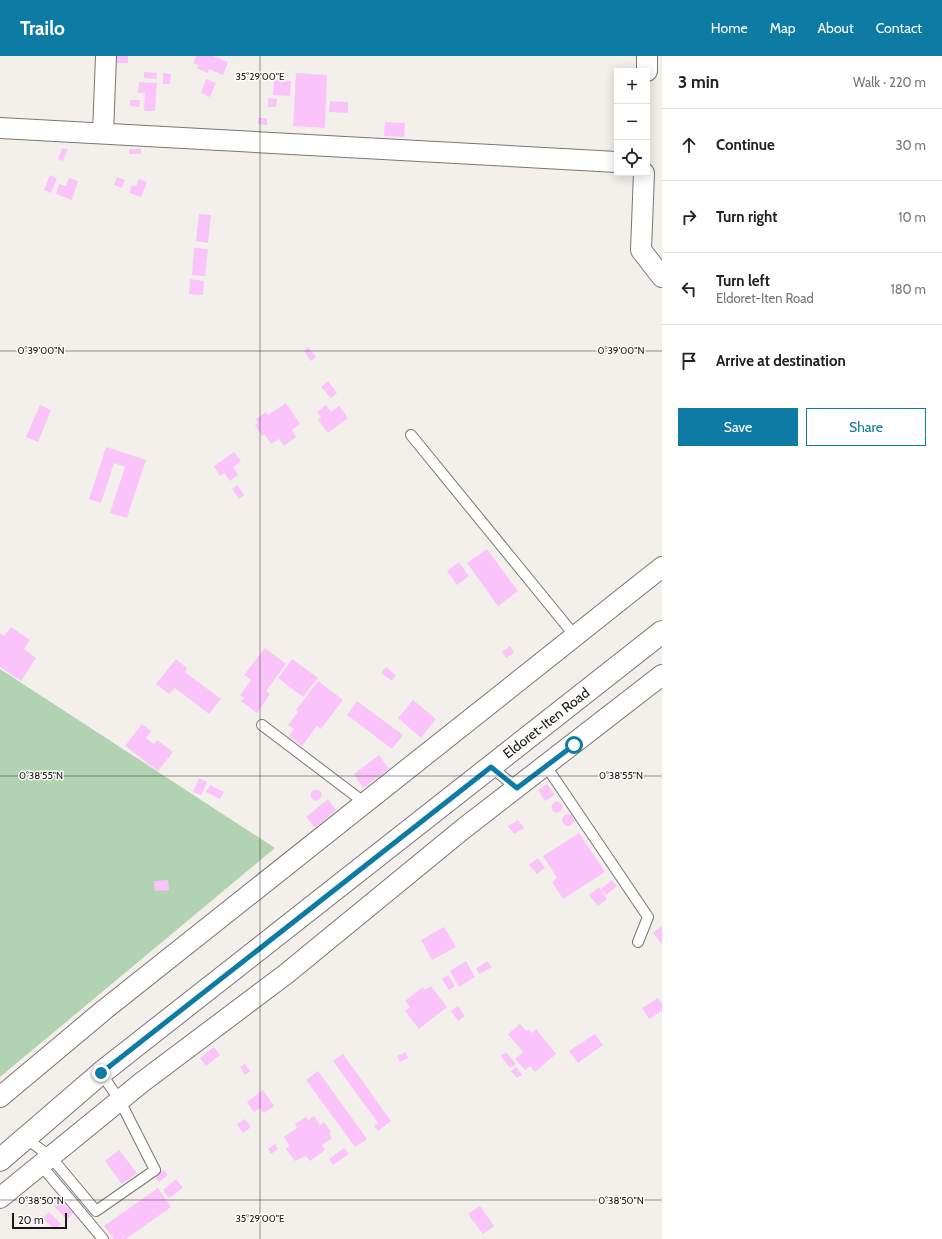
<!DOCTYPE html>
<meta charset="utf-8">
<style>
:root{--surface:#fff;--page:#f2f2f2;--text:#222;--muted:#767676;--line:#e0e0e0;--accent:#0e7ba5}
body{margin:0;font-family:Cabin,sans-serif;background:var(--page);color:var(--text)}
.controls{position:absolute;right:12px;top:12px;display:grid;overflow:hidden;border-radius:0px;box-shadow:0 2px 10px #0003}
.controls button{width:36px;height:36px;display:grid;place-items:center;padding:0;border:0;border-bottom:1px solid var(--line);background:var(--surface);color:var(--text);font:20px sans-serif}
.scale{position:absolute;left:12px;bottom:10px;width:55px;box-sizing:border-box;padding-left:4px;border:2px solid #1b1918;border-top:0;font-size:11px;line-height:14px;white-space:nowrap;color:#1b1918;-webkit-text-stroke:3px #fffdfa;paint-order:stroke}
.stop{position:absolute;width:12px;height:12px;margin:-9px;border:3px solid #0e7ba5;border-radius:50%;background:#fff}
.stop.end{background:#0e7ba5;border-color:#fff;box-shadow:0 1px 4px #0008}
.list{margin:0;padding:0;list-style:none}
h2{display:flex;justify-content:space-between;align-items:center;height:52px;margin:0;padding:0 16px;font-size:17px}
h2 small{font-size:13px;font-weight:400;color:var(--muted)}
.list li{display:grid;grid-template-columns:26px 1fr auto;gap:12px;align-items:center;box-sizing:border-box;height:72px;padding:0 16px;border-top:1px solid var(--line)}
.list b{display:block;font-size:15px;white-space:nowrap}
.list p{margin:0;font-size:13px;white-space:nowrap;color:var(--muted)}
.list em{font-size:13px;font-style:normal;color:var(--muted)}
.actions{display:flex;gap:8px;padding:12px 16px}
.actions a{flex:1;padding:9px 0;border:1px solid var(--accent);border-radius:0px;text-align:center;font-size:14px;color:var(--accent)}
.actions .main{background:var(--accent);color:#fff}
.icon{flex:none;width:22px;height:22px;fill:none;stroke:currentColor;stroke-width:2;stroke-linecap:round;stroke-linejoin:round}
.map{position:relative;flex:none;width:662px;height:1183px;overflow:hidden}
header{display:flex;align-items:center;gap:24px;box-sizing:border-box;height:56px;padding:0 20px;background:var(--accent);color:#fff}
header strong{font-size:19px}
nav{display:flex;gap:22px;margin-inline-start:auto;font-size:14px}
main{display:flex}
aside{flex:1;background:var(--surface)}
.map>svg:first-child{display:block}
.green{fill:#b2d3b1}
.building{fill:#fac4fa}
.lines{fill:none;stroke-linecap:round;stroke-linejoin:round}
.service-casing{stroke:#797672;stroke-width:12}
.minor-casing{stroke:#797672;stroke-width:22}
.primary-casing{stroke:#797672;stroke-width:24}
.service{stroke:#fff;stroke-width:10}
.minor{stroke:#fff;stroke-width:20}
.primary{stroke:#fff;stroke-width:22}
.route{stroke:#0e7ba5;stroke-width:5}
.ticks{fill:none;stroke:#1b1918;stroke-width:1;stroke-opacity:0.45}
.labels{text-anchor:middle;dominant-baseline:central;stroke-width:3;stroke-linejoin:round;paint-order:stroke}
.street-label{font-size:14px;fill:#1b1918;stroke:#fffdfa}
.ticks-label{font-size:10px;text-anchor:middle;fill:#1b1918;stroke:#fffdfa;stroke-width:3;stroke-linejoin:round;paint-order:stroke}
</style>
<header>
<strong>Trailo</strong>
<nav><a>Home</a><a>Map</a><a>About</a><a>Contact</a></nav>
</header>
<main>
<div class="map">
<svg width="662" height="1183" viewBox="0 0 662 1183">
<rect width="100%" height="100%" fill="#f3efeb"/>
<path class="green" d="M0,613L275,792L0,1021Z"/>
<path class="building" d="M115,0H128V7H115Z
M196,0H213L228,6L223,19L209,13L208,17L197,12L198,9L193,7Z
M144,16L157,17L156,23L144,22Z
M163,17L171,18L170,28H163Z
M296,17L327,19L325,72L293,70Z
M206,23L216,27L210,41L201,37Z
M274,24L291,25L290,40L273,39Z
M139,26L157,27L155,55H144L145,37H138Z
M268,42L277,43L276,51H268Z
M130,44H140L139,51L130,50Z
M330,45L348,46V57L329,56Z
M258,62H267V69L258,68Z
M385,66L405,67L404,81L384,80Z
M62,92L68,93L63,105L58,103Z
M129,93H141V98H129Z
M50,119L57,122L51,137L44,134Z
M117,121L125,124L122,132L114,129Z
M69,122L78,125L72,144L56,138L59,128L66,130Z
M139,123L147,126L141,141L129,137L132,129L136,130Z
M199,158L211,159L208,187L196,185Z
M194,192L208,193L205,220L192,219Z
M190,223L204,225L203,239L189,238Z
M308,291L316,301L311,305L304,295Z
M328,325L337,337L331,342L321,331Z
M286,347L300,368L292,374L296,381L284,390L279,383L271,388L265,379L262,380L255,369L258,367L256,363L266,356L268,359Z
M40,349L51,354L38,386L26,381Z
M326,349L331,356L339,350L348,362L328,377L318,364L321,362L317,356Z
M106,391L146,404L127,462L110,457L125,411L114,407L101,447L89,443Z
M234,396L241,405L233,411L238,419L230,425L224,417L220,420L214,410Z
M237,429L244,439L239,443L232,433Z
M487,493L518,535L498,550L467,507Z
M459,506L469,520L457,529L447,515Z
M11,571L30,584L24,593L36,602L21,625L0,611V577L4,580Z
M510,590L514,596L506,602L502,596Z
M265,592L286,608L266,635L270,638L257,657L241,645L244,642L240,639L251,624L244,619Z
M176,603L187,612L185,616L221,643L209,658L175,632L169,638L156,628Z
M292,603L318,622L303,641L278,622Z
M386,611L396,619L392,625L381,617Z
M318,625L343,644L321,673L317,670L302,690L289,680L294,673L288,669L298,656L296,654Z
M413,644L436,663L421,682L398,662Z
M357,645L403,679L392,693L347,659Z
M142,668L151,675L146,682L154,688L157,684L173,696L158,715L125,690Z
M379,699L389,713L363,732L354,718Z
M199,722L207,726L201,739L193,736Z
M547,728L555,739L545,745L538,734Z
M210,729L224,736L220,743L206,736Z
M310.5 739a5.5 5.5 0 1 1 11 0a5.5 5.5 0 1 1-11 0Z
M328,743L336,754L315,772L306,761Z
M551.5 751a5.5 5.5 0 1 1 11 0a5.5 5.5 0 1 1-11 0Z
M562 764a6 6 0 1 1 12 0a6 6 0 1 1-12 0Z
M518,764L524,772L514,778L508,770Z
M579,777L605,816L563,843L552,826L557,822L543,800Z
M538,802L545,812L537,818L529,809Z
M168,824L169,834L155,835L154,825Z
M612,824L617,830L606,839L601,833Z
M599,831L607,843L598,850L589,839Z
M662,870V889L653,877Z
M444,871L456,891L432,904L421,884Z
M466,905L475,921L459,931L450,915Z
M487,905L492,911L480,918L476,913Z
M448,919L455,930L449,934L442,923Z
M431,930L447,951L419,973L405,955L410,951L405,945L423,931L425,934Z
M658,942L662,948V955L649,963L642,952Z
M458,950L465,960L458,965L451,955Z
M520,968L526,975L529,974L532,977L536,973L556,998L535,1016L530,1010L525,1014L515,1003L523,996L508,978Z
M595,978L603,989L578,1007L569,995Z
M214,991L220,999L206,1010L200,1002Z
M406,996L408,1002L400,1006L397,1000Z
M506,996L516,1008L510,1012L501,1000Z
M343,998L391,1065L378,1075L374,1070L378,1067L333,1005Z
M245,1008L250,1015L245,1019L240,1011Z
M516,1011L522,1019L517,1022L511,1015Z
M318,1015L367,1083L355,1091L306,1024Z
M263,1034L274,1050L264,1057L260,1052L254,1056L247,1046Z
M314,1060L320,1069L324,1066L331,1076L329,1077L332,1082L322,1089L325,1094L310,1105L306,1100L295,1105L286,1093L290,1090L284,1081L297,1072L295,1068L306,1061L308,1064Z
M245,1063L251,1071L243,1077L237,1068Z
M275,1088L278,1093L271,1098L268,1093Z
M344,1092L349,1098L333,1109L329,1103Z
M119,1094L137,1117L122,1128L105,1105Z
M164,1114L168,1119L159,1126L155,1120Z
M176,1123L183,1132L169,1142L163,1134Z
M158,1132L171,1151L126,1183H114L104,1170Z
M61,1144L73,1157L67,1164L54,1150Z
M480,1150L494,1170L483,1178L468,1158Z
M49,1156L61,1168L55,1174L43,1162Z"/>
<g class="lines">
<g class="service-casing">
<path id="service" d="M411,379L575,580
M262,669L365,747
M546,710L648,861L638,886
M491,711L517,732
M25,1082L50,1100L96,1155L155,1114L120,1045L101,1017
M40,1108L103,1183"/>
</g>
<g class="minor-casing">
<path id="minor" d="M647,15V0
M0,72L617,106
M103,77L106,0
M644,117L641,194L662,221
M0,1041L104,954L662,511
M0,1142L141,1027L286,918L463,773L662,619"/>
</g>
<g class="primary-casing">
<path id="primary" d="M0,1104L101,1017L662,576"/>
</g>
<use href="#service" class="service"/>
<use href="#minor" class="minor"/>
<use href="#primary" class="primary"/>
</g>
<g class="lines">
<path class="route" d="M101,1017L491,711L517,732L574,689"/>
</g>
<path class="ticks" d="M260,0V1183M0,295H662M0,720H662M0,1144H662"/>
<g class="labels">
<g class="street-label">
<text transform="translate(546 667) rotate(-38)">Eldoret-Iten Road</text>
</g>
</g>
<g class="ticks-label">
<text x="260" y="24">35°29'00"E</text>
<text x="41" y="298">0°39'00"N</text>
<text x="621" y="298">0°39'00"N</text>
<text x="41" y="723">0°38'55"N</text>
<text x="621" y="723">0°38'55"N</text>
<text x="41" y="1148">0°38'50"N</text>
<text x="621" y="1148">0°38'50"N</text>
<text x="260" y="1166">35°29'00"E</text>
</g>
</svg>
<div class="controls">
<button>+</button>
<button>−</button>
<button><svg class="icon" aria-label="locate" viewBox="0 0 24 24"><circle cx="12" cy="12" r="6"/><path d="M12 2v4M12 18v4M2 12h4M18 12h4"/></svg></button>
</div>
<div class="scale">20 m</div>
<div class="stop" style="left:574px;top:689px"></div>
<div class="stop end" style="left:101px;top:1017px"></div>
</div>
<aside>
<h2>3 min<small>Walk · 220 m</small></h2>
<ul class="list">
<li><svg class="icon" aria-label="ahead" viewBox="0 0 24 24"><path d="M12 20V5M6 11l6-6 6 6"/></svg><div><b>Continue</b></div><em>30 m</em></li>
<li><svg class="icon" aria-label="right" viewBox="0 0 24 24"><path d="M7 20v-9h11M14 6l5 5-5 5"/></svg><div><b>Turn right</b></div><em>10 m</em></li>
<li><svg class="icon" aria-label="left" viewBox="0 0 24 24"><path d="M17 20v-9H6M10 6l-5 5 5 5"/></svg><div><b>Turn left</b><p>Eldoret-Iten Road</p></div><em>180 m</em></li>
<li><svg class="icon" aria-label="arrive" viewBox="0 0 24 24"><path d="M6 21V4h12l-3 4 3 4H6"/></svg><div><b>Arrive at destination</b></div></li>
</ul>
<div class="actions"><a class="main">Save</a><a>Share</a></div>
</aside>
</main>
